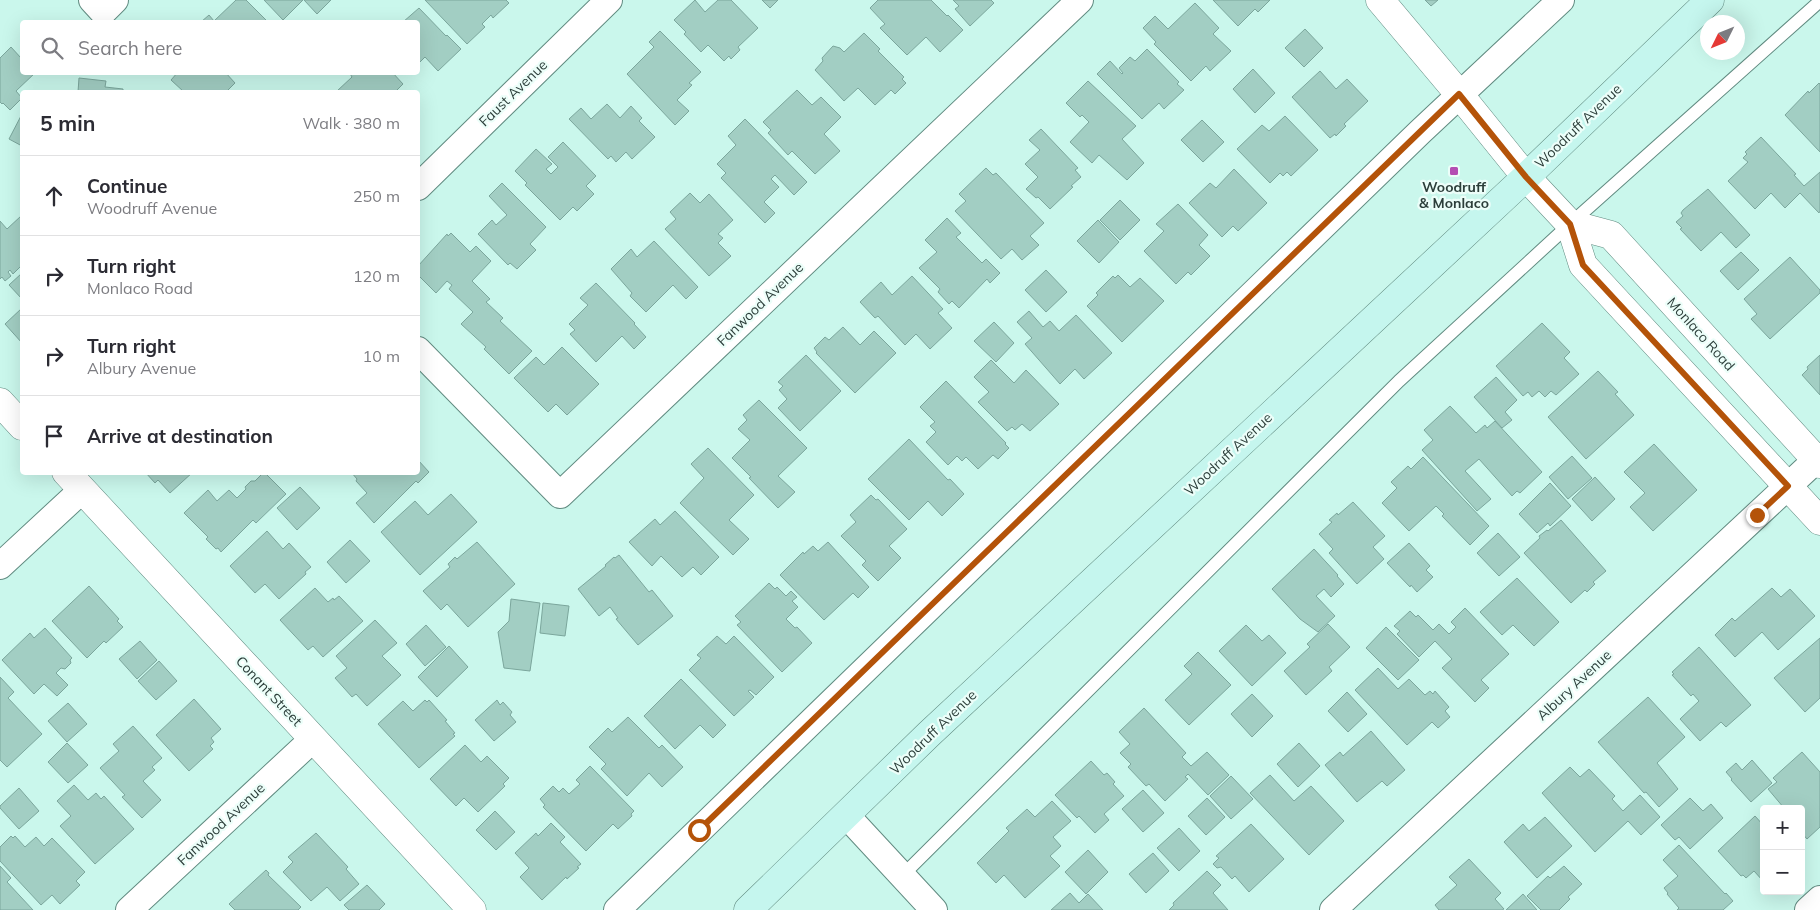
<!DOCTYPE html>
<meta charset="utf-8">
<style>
:root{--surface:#fff;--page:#f2f2f3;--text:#2b2b33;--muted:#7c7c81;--line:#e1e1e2}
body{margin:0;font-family:Mulish,sans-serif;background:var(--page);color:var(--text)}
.controls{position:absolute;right:15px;bottom:15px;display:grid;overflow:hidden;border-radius:5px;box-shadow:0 5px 20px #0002}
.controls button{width:45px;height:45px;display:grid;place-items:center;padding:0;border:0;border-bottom:1px solid var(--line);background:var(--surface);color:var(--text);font:25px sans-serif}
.compass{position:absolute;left:1700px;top:15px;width:45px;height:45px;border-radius:50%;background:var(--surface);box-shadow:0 5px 20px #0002;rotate:227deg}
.stop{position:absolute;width:15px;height:15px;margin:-11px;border:4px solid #b45309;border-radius:50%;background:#fff}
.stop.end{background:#b45309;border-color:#fff;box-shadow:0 1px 5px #0008}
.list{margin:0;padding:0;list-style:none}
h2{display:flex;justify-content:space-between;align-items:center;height:65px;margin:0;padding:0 20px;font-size:21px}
h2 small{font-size:16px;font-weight:400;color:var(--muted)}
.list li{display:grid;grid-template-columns:32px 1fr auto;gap:15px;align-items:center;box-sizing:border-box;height:80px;padding:0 20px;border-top:1px solid var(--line)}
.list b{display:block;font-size:19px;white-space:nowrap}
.list p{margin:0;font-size:16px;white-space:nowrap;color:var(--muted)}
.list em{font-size:16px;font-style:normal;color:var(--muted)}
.icon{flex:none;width:28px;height:28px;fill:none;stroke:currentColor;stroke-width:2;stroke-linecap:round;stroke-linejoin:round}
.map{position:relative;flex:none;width:1820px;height:910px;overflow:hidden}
.search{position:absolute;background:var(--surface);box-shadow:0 5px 20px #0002;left:20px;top:20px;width:400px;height:55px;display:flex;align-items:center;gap:12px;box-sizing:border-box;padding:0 18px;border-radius:5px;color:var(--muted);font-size:19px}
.panel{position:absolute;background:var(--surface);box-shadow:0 5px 20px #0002;left:20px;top:90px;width:400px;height:385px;border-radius:5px}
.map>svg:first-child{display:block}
.building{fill:#a2cec3;stroke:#7ba69c}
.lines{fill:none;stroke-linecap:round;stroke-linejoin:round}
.service-casing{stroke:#618b81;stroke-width:14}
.minor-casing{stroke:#618b81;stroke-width:28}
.tertiary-casing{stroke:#618b81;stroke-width:29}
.secondary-casing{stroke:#618b81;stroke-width:29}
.service{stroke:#fff;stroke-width:12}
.minor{stroke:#fff;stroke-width:26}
.tertiary{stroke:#fff;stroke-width:28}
.secondary{stroke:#c5f6ee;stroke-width:28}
.route{stroke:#b45309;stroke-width:6}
.poi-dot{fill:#b44eb3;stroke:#ecfef9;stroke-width:2}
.labels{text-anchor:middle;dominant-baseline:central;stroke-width:4.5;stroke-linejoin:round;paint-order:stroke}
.street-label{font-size:14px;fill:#2c3e3a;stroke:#ecfef9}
.poi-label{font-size:14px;font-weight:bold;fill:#2c3e3a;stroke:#ecfef9}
</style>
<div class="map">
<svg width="1820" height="910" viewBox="0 0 1820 910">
<rect width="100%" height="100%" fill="#caf7ec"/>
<path class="building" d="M236,0H246L268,22H201L209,15L214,21Z
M264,0H303L283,20Z
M304,0H331L317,14Z
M425,0H506L509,3L493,18L491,15L482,24L485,27L467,44Z
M695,0L705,12L718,0H731L758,28L738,47L740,50L731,59L729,56L724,61L708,45L701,52L684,34L686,32L674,20Z
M762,0H778L770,8Z
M878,0H931L947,16L948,15L963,30L940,52L926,37L907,55L880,28L885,24L870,8Z
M953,0H991L994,3L970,26L955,9L959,6Z
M1213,0H1270L1258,12L1255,9L1238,26Z
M1425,0H1438L1431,6Z
M1195,3L1219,28L1213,34L1231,51L1210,71L1206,66L1191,81L1154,44L1156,42L1143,28L1155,16L1168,29Z
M419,8L446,36L447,35L461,49L438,71L425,57L418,64V22H403Z
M1305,29L1323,48L1304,67L1285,48Z
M660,31L701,72L689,83L692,85L677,100L689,111L675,125L627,74L654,47L649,42Z
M864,33L880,49L878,51L904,77L902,79L906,83L895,94L891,90L875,105L858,88L844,101L815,70L823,61L822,58L833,46L840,48L844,52Z
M11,47L21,58L22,56V72H36L16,91L22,98L10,110L3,103L2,104L0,102V58Z
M1147,49L1179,82L1177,84L1184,90L1164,109L1159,103L1142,119L1097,74L1110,61L1122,74L1123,73L1119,68L1130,57L1135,61Z
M1253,69L1275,93L1255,113L1233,89Z
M1320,71L1336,89L1347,79L1368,101L1344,124L1346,126L1336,136L1335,134L1330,138L1292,97Z
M178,72H225L235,83L226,92H184L171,80Z
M392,72L403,84L395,92H339L337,91L352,77L349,72Z
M79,78L106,81L105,87L123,89V92H78Z
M1088,81L1136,126L1122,139L1144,163L1127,180L1099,155L1092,163L1070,142L1089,122L1082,115L1080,117L1066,103Z
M1819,83L1820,84V152L1785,115L1808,91L1809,93Z
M797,90L812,105L821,97L841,117L824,134L840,151L815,174L792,151L788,155L768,133L771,130L763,122Z
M607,104L620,118L631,106L642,118L639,121L655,137L632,159L626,152L616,162L611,156L608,159L569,119L581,108L591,119Z
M22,114V146L9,139Z
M1285,116L1318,150L1291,176L1287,172L1283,176L1280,173L1270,183L1237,149L1262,125L1269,131Z
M745,119L807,182L794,195L775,175L771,179L779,187L764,202L775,213L765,223L721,178L726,173L717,164L736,145L728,136Z
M1202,120L1224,142L1203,162L1181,140Z
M1041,129L1078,168L1075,170L1081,177L1071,186L1073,187L1050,209L1038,197L1036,198L1026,189L1038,177L1025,164L1040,150L1029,140Z
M1761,137L1796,174L1794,175L1804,186L1820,172V211L1819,213L1800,193L1785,208L1771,193L1755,209L1728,181L1748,162L1743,158L1747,154L1745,152Z
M563,142L596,176L586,186L594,194L577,211L573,207L560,220L525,185L527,183L515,171L536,149L552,164L546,169L551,174L558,167L548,157Z
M986,168L993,175L996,173L1044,223L1030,236L1039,245L1022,260L1012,249L1001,259L955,211L966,201L959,194Z
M1234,169L1267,203L1238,231L1233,226L1222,237L1189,203L1210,183L1216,188Z
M502,183L546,227L530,244L536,250L517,269L510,263L508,265L478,234L492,220L496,225L507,215L489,196Z
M1708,189L1750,235L1736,248L1721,232L1701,251L1680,229L1682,228L1676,222L1683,216L1681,213L1683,210Z
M690,193L700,203L709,194L733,220L718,234L723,238L718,243L731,256L709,276L665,229L676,219L670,212Z
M1120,200L1140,220L1120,240L1100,220Z
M1178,204L1208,235L1199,245L1210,256L1191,275L1188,272L1176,284L1144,251L1164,231L1156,224Z
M21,216L22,218V265L13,274L10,270L8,272L11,276L5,281L2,277L0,279V221L7,229Z
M947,218L961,233L956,237L982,263L986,259L1000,273L990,283L987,279L959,308L952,301L949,304L938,292L940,289L919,268L937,252L925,240Z
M1098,220L1119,242L1099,263L1077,241Z
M451,233L470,252L476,246L491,261L472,281L490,299L486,302L503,318L500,321L532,351L509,374L484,349L486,347L461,324L473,312L449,289L452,285L447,281L436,293L418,275V266L447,234L448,236Z
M654,241L698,287L686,299L673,285L646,312L630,296L632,293L611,269L631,249L637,257Z
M1741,252L1759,270L1738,290L1720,271Z
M1790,257L1820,290V293L1770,339L1751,319L1757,314L1744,299Z
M1046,270L1067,292L1046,312L1025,290Z
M22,273V299L9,285Z
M1118,275L1130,287L1140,278L1164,301L1122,342L1087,306L1098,295L1096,293L1113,276L1115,278Z
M912,276L943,309L938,313L952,328L930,349L916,334L905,345L878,316L875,318L860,302L881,282L892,295Z
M596,283L635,323L634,324L646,337L634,349L622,336L596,362L570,334L575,330L569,324L588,305L580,298Z
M22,308V343L5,324Z
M1029,311L1043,327L1050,321L1059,331L1076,315L1112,353L1084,379L1075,369L1060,384L1025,344L1032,338L1017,322Z
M994,322L1014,343L996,362L974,341Z
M1542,323L1570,352L1564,358L1579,374L1556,395L1551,391L1545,397L1539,391L1532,397L1528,392L1523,396L1496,366Z
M843,327L860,345L874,331L896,353L855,393L816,353L817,352L814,348L825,337L829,340Z
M562,347L599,384L567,415L556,404L548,412L514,378L536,357L544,365Z
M806,355L841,391L800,431L778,408L787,399L779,390L783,386L778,382Z
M1820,355V395L1802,375L1808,369L1807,367Z
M991,360L1014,383L1026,370L1059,404L1030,431L1022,424L1015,430L1012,427L1007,431L978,402L989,392L974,377Z
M1598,371L1618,392L1615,394L1634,415L1586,459L1548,417Z
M1496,377L1517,400L1505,412L1512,420L1502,428L1474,397Z
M946,381L1006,443L1005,444L1009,448L998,459L993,455L978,469L966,457L962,461L957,456L948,465L926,442L936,432L930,426L935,422L920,407Z
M759,400L807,448L778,476L795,492L778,508L749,478L751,477L732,458L750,440L738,429L747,420L743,415Z
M1450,406L1476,433L1485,425L1487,428L1495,421L1542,472L1520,493L1517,491L1512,496L1479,459L1465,471L1491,499L1477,511L1422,450L1433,440L1424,430Z
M909,439L948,480L950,479L964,494L942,516L928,501L909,520L868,479Z
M1654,444L1697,490L1653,531L1630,507L1645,493L1624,472Z
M708,448L754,495L729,520L749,539L733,555L680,503L704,478L691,464Z
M1572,456L1592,478L1568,499L1549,477Z
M1423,457L1489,526L1470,545L1442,516L1444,514L1436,506L1409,531L1382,503L1397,488L1391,482L1408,466L1411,469Z
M418,460L429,472L418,483L416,481L374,523L356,503L367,493L356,481L357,479L351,472H418Z
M145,472H193L170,493L158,480L155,483Z
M264,472L286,494L256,523L253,520L221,552L218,548L216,549L206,539L208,537L184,513L208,490L217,501L229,490L237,498L246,489L245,487L251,481H255Z
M1595,477L1615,499L1592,521L1572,499Z
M1550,483L1571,506L1550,526L1548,523L1537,533L1519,514Z
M300,487L320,508L297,530L277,508Z
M451,494L477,522L420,575L381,532L415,501L428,515Z
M871,495L876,500L878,499L907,529L889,546L901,558L878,581L862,565L866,561L841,536L856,522L850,515Z
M1353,502L1385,536L1373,547L1384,559L1357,584L1329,553L1333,549L1319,534L1332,522L1329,520L1337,513L1338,515Z
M675,511L719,557L701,575L693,567L682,577L661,556L652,566L629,542L655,519L660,525Z
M1561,520L1606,571L1593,582L1595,584L1587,592L1585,590L1571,603L1524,553L1540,538L1539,536L1547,530L1548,531Z
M267,531L283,549L289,543L311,567L305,572L306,574L279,599L265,584L255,593L230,566Z
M1498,533L1520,557L1499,576L1477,553Z
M350,540L370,561L346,583L327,562Z
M477,542L515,584L468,627L447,604L441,610L423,591L450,567L448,564L455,557L457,559Z
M828,542L869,587L858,598L853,593L824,620L780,575L803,552L804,554L813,546L818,551Z
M1409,543L1430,566L1426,570L1433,577L1417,592L1411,585L1410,587L1387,563Z
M1314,549L1338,575L1337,576L1344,584L1331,597L1324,589L1316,596L1335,616L1318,632L1300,619L1272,589Z
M619,555L649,592L652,590L673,616L638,645L616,619L618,618L610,607L599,616L578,589L606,566L605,565L614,557L615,558Z
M1517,578L1559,622L1534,646L1513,625L1502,635L1480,612Z
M769,583L775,589L777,587L786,596L791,591L797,597L792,601L798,607L786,619L795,628L797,627L812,643L782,672L737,625L741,622L735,616Z
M89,586L119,619L117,621L123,627L106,643L104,641L87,658L52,621Z
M315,588L328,602L333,598L334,600L339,596L363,621L323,657L313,646L308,650L280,620Z
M1772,588L1781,597L1790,589L1815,616L1778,650L1762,632L1735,657L1715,635L1732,618L1735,621Z
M511,599L540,603L530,671L504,668L498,632L509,621Z
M543,603L569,606L565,636L540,633Z
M1465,608L1509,654L1481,680L1489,688L1475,702L1442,668L1452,659L1435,641L1419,657L1397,634L1400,631L1394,626L1410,611L1416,617L1418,615L1433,630L1439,624L1449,634L1456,627L1451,622Z
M375,620L397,643L382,656L401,675L367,706L356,694L352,697L335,678L347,668L336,656Z
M1328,624L1350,647L1329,667L1332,671L1306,695L1284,671L1310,647L1307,644Z
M426,625L446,647L425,666L406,644Z
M1246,625L1262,641L1269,635L1286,653L1252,686L1219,651Z
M1386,627L1419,660L1398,680L1366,648Z
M45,628L72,658L70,660L71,663L65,669L61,668L56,673L68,685L57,696L44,684L34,694L2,660L30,633L34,638Z
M717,636L726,644L734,636L774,677L756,695L750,690L748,691L754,697L734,716L689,670L701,658L697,655Z
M1820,638V698L1805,712L1774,678Z
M140,641L157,660L137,679L119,659Z
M449,646L468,667L437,697L418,677Z
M1699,647L1751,705L1726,727L1721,722L1700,741L1680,719L1699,701L1693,694L1691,696L1672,675L1674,674L1672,672Z
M1198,652L1231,685L1189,725L1165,700L1192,674L1184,666Z
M159,661L177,681L156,700L138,681Z
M1378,668L1398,689L1409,679L1425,695L1430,691L1433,694L1435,691L1449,707L1445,711L1450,717L1438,728L1432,722L1407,745L1355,690Z
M0,677L14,692L8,698L42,734L7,767L0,760Z
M681,679L726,725L713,738L700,725L675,749L644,716Z
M1347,692L1367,714L1348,732L1328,711Z
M1252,694L1273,716L1252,737L1231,714Z
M1648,697L1685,737L1657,763L1678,789L1659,807L1646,792L1644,793L1598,742Z
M194,699L221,729L211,738L214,742L210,746L213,749L189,771L156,735Z
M425,700L427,702L429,700L447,720L445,721L455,733L453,734L455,736L419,768L378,724L403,701L413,711Z
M497,700L500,705L503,702L512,712L510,715L516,722L494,741L475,720Z
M68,703L87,724L67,742L48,721Z
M1144,708L1186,753L1182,757L1191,766L1207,752L1229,775L1208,795L1188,774L1185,777L1188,779L1165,801L1149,784L1146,786L1128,767L1131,764L1120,753L1130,744L1119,732Z
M628,717L659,748L662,745L683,767L662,787L649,773L627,796L601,769L606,764L589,747L608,728L612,732Z
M133,726L162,758L152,767L155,770L143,781L161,800L142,818L122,797L125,795L100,768L119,751L113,744Z
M1371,731L1405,770L1387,786L1382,781L1357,802L1325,765L1340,752L1343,756Z
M67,743L88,765L68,783L48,762Z
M1299,743L1320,766L1298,787L1277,764Z
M465,745L481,762L487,756L509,778L503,784L505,786L478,812L464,798L456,806L430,779Z
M1802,752L1820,772V827L1807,839L1801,832V809H1783L1784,808L1768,789L1777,782L1773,778Z
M1752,760L1772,783L1751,802L1731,780L1732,779L1726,772L1736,763L1742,770Z
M1091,761L1104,775L1107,773L1115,782L1113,784L1124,796L1104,814L1109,820L1095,833L1079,816L1077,818L1055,795Z
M590,766L634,811L631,814L632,816L618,829L613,824L586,851L543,807L545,805L540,799L553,786L559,792L563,788L569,794L580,784L576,780Z
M1570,767L1580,777L1589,769L1615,796L1612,799L1623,811L1640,795L1660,817L1641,835L1628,821L1595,852L1542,793Z
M1270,775L1294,801L1311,786L1344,821L1309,855L1250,793Z
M1231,776L1253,799L1231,819L1210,796Z
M74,785L88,800L96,793L101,799L104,796L134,829L95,864L60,826L71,816L57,801Z
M19,788L39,811L19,829L0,808V806Z
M1143,790L1164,813L1143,832L1122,809Z
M1207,798L1225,817L1206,835L1188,816Z
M1690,798L1703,811L1711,804L1723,818L1690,849L1679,837L1675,840L1661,825Z
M1052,801L1071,821L1053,837L1061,846L1050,856L1060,866L1025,898L1004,875L996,883L977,863L1009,831L1006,828L1027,809L1035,817Z
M495,811L515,832L496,850L476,830Z
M1755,816L1764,826L1763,881L1754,871L1746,878L1743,875L1741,876L1718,851Z
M1545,817L1572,846L1537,878L1504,842L1523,824L1529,831Z
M551,823L565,837L560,842L581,864L577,867L579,868L567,879L566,877L542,900L520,877L529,868L515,853L536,833L538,836Z
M1251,824L1284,859L1249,892L1235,876L1232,879L1221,867L1217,868L1213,864L1219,858L1216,856Z
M1179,828L1200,851L1179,871L1157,848Z
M316,833L348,867L346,869L359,884L340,901L327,887L311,901L283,872L293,862L288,857Z
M11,836L13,838L15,836L25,847L36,837L44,846L52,838L85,872L76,881L80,885L60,904L52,895L41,905L0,861V847Z
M1679,845L1725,894L1726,893L1733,901L1723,910H1677L1679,908L1667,894L1668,893L1664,888L1678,876L1663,860Z
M1088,850L1108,872L1086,894L1065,872Z
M1153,853L1169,871L1146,893L1129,874Z
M1469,859L1501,893L1495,899L1504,909L1502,910H1439L1435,905L1457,885L1449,877Z
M0,866L11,878L7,882L33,910H0Z
M1564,866L1582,884L1568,897L1570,899L1559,910H1541L1527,896L1548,876L1550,878Z
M266,870L269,873L268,875L301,907L298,910H235L229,904Z
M1207,871L1221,885L1213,893L1228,910H1169L1174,905L1173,903Z
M367,885L385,904L379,910H349L344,905Z
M1070,893L1079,903L1088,894L1103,910H1051Z
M1523,894L1537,910H1506Z"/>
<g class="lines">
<g class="service-casing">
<path id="service" d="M902,876L1399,381L1570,224L1820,1"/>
</g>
<g class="minor-casing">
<path id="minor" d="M92,0L103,12L115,0
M418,187L609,0
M418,350L560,495L1080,0
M0,566L82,490
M846,815L934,910
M129,910L313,739
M617,910L1420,132L1561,0
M1333,910L1816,460
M1808,910L1820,899"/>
</g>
<g class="tertiary-casing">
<path id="tertiary" d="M1380,0L1459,94L1526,177L1570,224L1583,265L1820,521
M1570,224L1611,235L1820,464
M0,402L22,426
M66,472L472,910"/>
</g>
<g class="secondary-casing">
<path id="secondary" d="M748,910L929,734L1526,177L1710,0"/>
</g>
<use href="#service" class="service"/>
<use href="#minor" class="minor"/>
<use href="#tertiary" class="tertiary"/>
<use href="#secondary" class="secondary"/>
</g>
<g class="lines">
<path class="route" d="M699,830L1459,94L1526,177L1570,224L1583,265L1788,486L1757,515"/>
</g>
<rect class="poi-dot" x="1449" y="166" width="10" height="10" rx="2.5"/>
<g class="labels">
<g class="street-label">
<text transform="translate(513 93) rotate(-44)">Faust Avenue</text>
<text transform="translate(1578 126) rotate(-44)">Woodruff Avenue</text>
<text transform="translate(760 304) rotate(-44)">Fanwood Avenue</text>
<text transform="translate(1701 334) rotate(48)">Monlaco Road</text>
<text transform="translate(1228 454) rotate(-43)">Woodruff Avenue</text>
<text transform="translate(1574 685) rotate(-43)">Albury Avenue</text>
<text transform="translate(269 691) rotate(47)">Conant Street</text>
<text transform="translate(933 732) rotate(-44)">Woodruff Avenue</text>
<text transform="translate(221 824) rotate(-43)">Fanwood Avenue</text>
</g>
<g class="poi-label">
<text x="1454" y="187">Woodruff<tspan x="1454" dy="16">&amp; Monlaco</tspan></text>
</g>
</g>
</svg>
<div class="controls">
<button>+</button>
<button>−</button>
</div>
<svg class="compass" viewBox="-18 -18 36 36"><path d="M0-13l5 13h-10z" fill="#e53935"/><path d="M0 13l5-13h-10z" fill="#7c7c81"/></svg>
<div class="stop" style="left:699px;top:830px"></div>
<div class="stop end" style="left:1757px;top:515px"></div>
<div class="search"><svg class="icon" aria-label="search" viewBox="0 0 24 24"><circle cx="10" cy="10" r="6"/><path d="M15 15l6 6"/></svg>Search here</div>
<section class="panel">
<h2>5 min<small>Walk · 380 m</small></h2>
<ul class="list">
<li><svg class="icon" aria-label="ahead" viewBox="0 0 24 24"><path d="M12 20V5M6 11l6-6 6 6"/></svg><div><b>Continue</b><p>Woodruff Avenue</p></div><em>250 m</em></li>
<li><svg class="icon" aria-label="right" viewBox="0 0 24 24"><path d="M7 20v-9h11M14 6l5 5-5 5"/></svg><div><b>Turn right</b><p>Monlaco Road</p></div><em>120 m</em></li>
<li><svg class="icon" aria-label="right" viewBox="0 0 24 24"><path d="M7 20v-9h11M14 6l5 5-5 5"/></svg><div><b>Turn right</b><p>Albury Avenue</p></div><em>10 m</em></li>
<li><svg class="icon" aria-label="arrive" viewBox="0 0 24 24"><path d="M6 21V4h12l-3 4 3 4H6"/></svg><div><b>Arrive at destination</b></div></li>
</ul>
</section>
</div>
